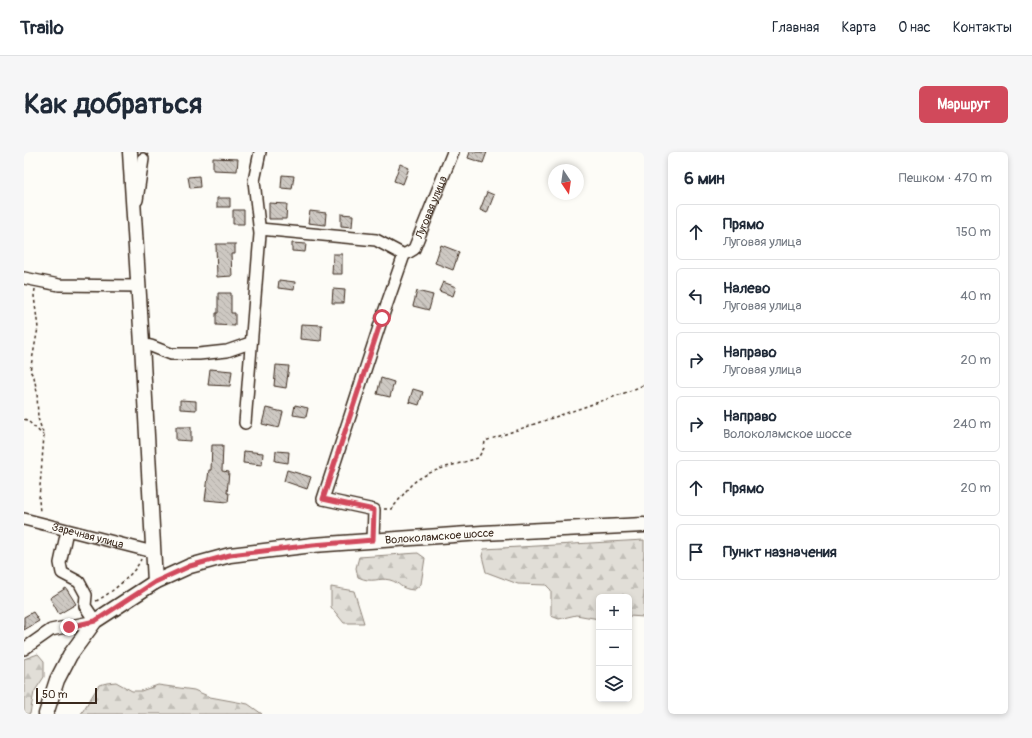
<!DOCTYPE html>
<html lang="ru">
<meta charset="utf-8">
<style>
:root{--surface:#fff;--page:#f6f6f7;--text:#1f2937;--muted:#747a83;--line:#e0e1e3;--accent:#d1495b}
body{margin:0;font-family:Pangolin,sans-serif;background:var(--page);color:var(--text)}
.controls{position:absolute;right:12px;bottom:12px;display:grid;overflow:hidden;border-radius:6px;box-shadow:0 2px 6px #0003}
.controls button{width:36px;height:36px;display:grid;place-items:center;padding:0;border:0;border-bottom:1px solid var(--line);background:var(--surface);color:var(--text);font:20px sans-serif}
.compass{position:absolute;left:524px;top:12px;width:36px;height:36px;border-radius:50%;background:var(--surface);box-shadow:0 2px 6px #0003;rotate:167deg}
.scale{position:absolute;left:12px;bottom:10px;width:61px;box-sizing:border-box;padding-left:4px;border:2px solid #3b2a1e;border-top:0;font-size:11px;line-height:14px;white-space:nowrap;color:#3b2a1e;-webkit-text-stroke:3px #fdfcf7;paint-order:stroke}
.stop{position:absolute;width:12px;height:12px;margin:-9px;border:3px solid #d1495b;border-radius:50%;background:#fff}
.stop.end{background:#d1495b;border-color:#fff;box-shadow:0 1px 4px #0008}
.list{margin:0;padding:0;list-style:none}
h2{display:flex;justify-content:space-between;align-items:center;height:52px;margin:0;padding:0 16px;font-size:17px}
h2 small{font-size:13px;font-weight:400;color:var(--muted)}
.list li{display:grid;grid-template-columns:26px 1fr auto;gap:12px;align-items:center;box-sizing:border-box;height:56px;margin:0 8px 8px;padding:0 8px;border:1px solid var(--line);border-radius:6px}
.list b{display:block;font-size:15px;white-space:nowrap}
.list p{margin:0;font-size:13px;white-space:nowrap;color:var(--muted)}
.list em{font-size:13px;font-style:normal;color:var(--muted)}
.icon{flex:none;width:22px;height:22px;fill:none;stroke:currentColor;stroke-width:2;stroke-linecap:round;stroke-linejoin:round}
.map{position:relative;flex:none;width:620px;height:562px;overflow:hidden;border-radius:6px}
header{display:flex;align-items:center;gap:24px;box-sizing:border-box;height:56px;padding:0 20px;background:var(--surface);border-bottom:1px solid var(--line)}
header strong{font-size:19px}
nav{display:flex;gap:22px;margin-inline-start:auto;font-size:14px}
.intro{display:flex;align-items:center;justify-content:space-between;box-sizing:border-box;height:96px;padding:0 24px}
h1{margin:0;font-size:28px}
.button{padding:10px 18px;border-radius:6px;background:var(--accent);color:#fff;font-size:14px;font-weight:700}
main{display:flex;gap:24px;padding:0 24px}
aside{flex:1;background:var(--surface);border-radius:6px;box-shadow:0 2px 6px #0003}
.map>svg:first-child{display:block}
.forest{fill:url(#forest-firs);stroke:#8e847a}
.building{fill:url(#building-back-hatch);stroke:#3b2a1e}
.lines{fill:none;stroke-linecap:round;stroke-linejoin:round}
.minor-casing{stroke:#3b2a1e;stroke-width:14}
.major-casing{stroke:#3b2a1e;stroke-width:17}
.path{stroke:#3b2a1e;stroke-width:1.5;stroke-dasharray:3 3;stroke-linecap:butt}
.minor{stroke:#fdfcf7;stroke-width:11}
.major{stroke:#fdfcf7;stroke-width:14}
.route{stroke:#d1495b;stroke-width:5}
.labels{text-anchor:middle;dominant-baseline:central;stroke-width:3;stroke-linejoin:round;paint-order:stroke}
.street-label{font-size:11px;fill:#3b2a1e;stroke:#fdfcf7}
</style>
<header>
<strong>Trailo</strong>
<nav><a>Главная</a><a>Карта</a><a>О нас</a><a>Контакты</a></nav>
</header>
<div class="intro"><h1>Как добраться</h1><a class="button">Маршрут</a></div>
<main>
<div class="map">
<svg width="620" height="562" viewBox="0 0 620 562">
<defs>
<pattern id="forest-firs" width="22" height="20" patternUnits="userSpaceOnUse"><rect width="22" height="20" fill="#e1ded7"/><path d="M5 1l3.5 6h-7zM16 11l3.5 6h-7z" fill="#c2bfb8"/></pattern>
<pattern id="building-back-hatch" width="6" height="6" patternUnits="userSpaceOnUse"><rect width="6" height="6" fill="#cdc8c2"/><path d="M-1 5l2 2M0 0l6 6M5-1l2 2" fill="none" stroke="#b1aca6"/></pattern>
</defs>
<rect width="100%" height="100%" fill="#fdfcf7"/>
<filter id="ink" filterUnits="userSpaceOnUse"><feTurbulence type="fractalNoise" baseFrequency=".025" numOctaves="2"/><feDisplacementMap in="SourceGraphic" scale="8" xChannelSelector="R" yChannelSelector="G"/><feConvolveMatrix kernelMatrix="1 2 1 2 8 2 1 2 1" color-interpolation-filters="sRGB"/></filter>
<g filter="url(#ink)">
<path class="forest" d="M620,388V465L605,464V445H575V467L552,463L535,467L527,464V438L522,433L494,432L462,420L458,404L460,397Z
M394,401L401,406L397,432L390,438C375,437 377,431 366,428C354,425 349,432 334,425L332,416L335,405Z
M307,435L330,439L340,471H320L307,455Z
M14,502L20,509V525L10,540L6,562H0V507Z
M92,530L108,539H117L134,533L170,538L186,545L224,552L238,562H57L75,533L83,531Z"/>
<path class="building" d="M446,0H463L459,11L444,6Z
M189,6L214,7L213,19L189,18Z
M376,12L385,16L379,32L370,29Z
M258,23L270,24L268,37L257,36Z
M175,24L176,35L166,36L164,25Z
M463,40L470,43L463,61L456,58Z
M193,46H206V55H193Z
M245,51L263,52L262,67H245Z
M209,58H220V72H209Z
M286,59L302,61L301,73L284,71Z
M317,62L329,63L328,75L317,74Z
M268,91L282,92L281,100L268,99Z
M192,92H211V102H207L208,124L193,125Z
M417,93L435,100L429,118L411,111Z
M309,102H318V122H308Z
M255,128L271,130L270,138L254,136Z
M419,130L432,135L429,144L415,139Z
M309,137L321,138L320,151H308Z
M393,139L409,143L405,158L389,154Z
M194,141H207V161H211V174L192,173V161H194Z
M277,172L298,173L297,189L276,187Z
M252,213L265,214L262,236L250,234Z
M186,217L208,219L206,234L184,233Z
M357,226L370,230L366,245L353,242Z
M389,237L399,240L395,253L385,250Z
M156,248L172,249V258L156,257Z
M271,253L284,256L282,265L269,263Z
M242,256L259,260L255,276L238,272Z
M152,275H167V289L152,288Z
M188,293H199L198,319L205,320L203,341H205L204,350L181,348L185,318H187Z
M220,299L239,301L238,313L219,311Z
M252,299L265,300L264,311L251,309Z
M263,318L287,325L283,337L260,329Z
M42,436L52,452L35,462L26,446Z
M9,460L15,469L0,478V465Z"/>
<g class="lines">
<g class="minor-casing">
<g id="minor">
<path d="M113,48L119,7"/>
<path d="M236,77L352,88L380,103"/>
<path d="M0,126L35,133L114,134"/>
<path d="M118,192L127,194L147,202H175L203,199L226,191"/>
<path d="M221,271L236,82L230,29L236,0"/>
<path id="s1" d="M0,367L129,400"/>
<path id="s2" d="M349,388L350,358L299,347L358,166L380,103L390,97L429,0"/>
<path d="M0,497L27,478L71,469L61,454L62,443L55,430L38,421L36,411L43,379"/>
</g>
</g>
<g class="major-casing">
<g id="major">
<path d="M106,0L118,192L131,430"/>
<path id="s3" d="M22,562L33,528L46,503L71,469L131,430L166,414L206,403L289,393L458,381L620,373"/>
</g>
</g>
<path class="path" d="M11,137L10,144L14,176L6,219L10,225L13,240L14,266L20,284L15,347L16,361
M0,267L3,268L19,283
M360,357H367C374,350 380,341 387,333C404,317 432,313 454,306L460,296L461,289L598,242L620,233
M72,449C85,443 112,421 117,407"/>
<use href="#minor" class="minor"/>
<use href="#major" class="major"/>
</g>
</g>
<g class="lines" filter="url(#ink)">
<path class="route" d="M45,475L71,469L131,430L166,414L206,403L289,393L349,388L350,358L299,347L358,166"/>
</g>
<g class="labels">
<g class="street-label">
<text stroke="none"><textPath href="#s2" startOffset="396">Луговая улица</textPath></text>
<text stroke="none"><textPath href="#s1" startOffset="66">Заречная улица</textPath></text>
<text stroke="none"><textPath href="#s3" startOffset="468">Волоколамское шоссе</textPath></text>
</g>
</g>
</svg>
<div class="controls">
<button>+</button>
<button>−</button>
<button><svg class="icon" aria-label="layers" viewBox="0 0 24 24"><path d="M12 4l9 5-9 5-9-5zM3 14l9 5 9-5"/></svg></button>
</div>
<svg class="compass" viewBox="-18 -18 36 36"><path d="M0-13l5 13h-10z" fill="#e53935"/><path d="M0 13l5-13h-10z" fill="#747a83"/></svg>
<div class="scale">50 m</div>
<div class="stop" style="left:358px;top:166px"></div>
<div class="stop end" style="left:45px;top:475px"></div>
</div>
<aside>
<h2>6 мин<small>Пешком · 470 m</small></h2>
<ul class="list">
<li><svg class="icon" aria-label="ahead" viewBox="0 0 24 24"><path d="M12 20V5M6 11l6-6 6 6"/></svg><div><b>Прямо</b><p>Луговая улица</p></div><em>150 m</em></li>
<li><svg class="icon" aria-label="left" viewBox="0 0 24 24"><path d="M17 20v-9H6M10 6l-5 5 5 5"/></svg><div><b>Налево</b><p>Луговая улица</p></div><em>40 m</em></li>
<li><svg class="icon" aria-label="right" viewBox="0 0 24 24"><path d="M7 20v-9h11M14 6l5 5-5 5"/></svg><div><b>Направо</b><p>Луговая улица</p></div><em>20 m</em></li>
<li><svg class="icon" aria-label="right" viewBox="0 0 24 24"><path d="M7 20v-9h11M14 6l5 5-5 5"/></svg><div><b>Направо</b><p>Волоколамское шоссе</p></div><em>240 m</em></li>
<li><svg class="icon" aria-label="ahead" viewBox="0 0 24 24"><path d="M12 20V5M6 11l6-6 6 6"/></svg><div><b>Прямо</b></div><em>20 m</em></li>
<li><svg class="icon" aria-label="arrive" viewBox="0 0 24 24"><path d="M6 21V4h12l-3 4 3 4H6"/></svg><div><b>Пункт назначения</b></div></li>
</ul>
</aside>
</main>
